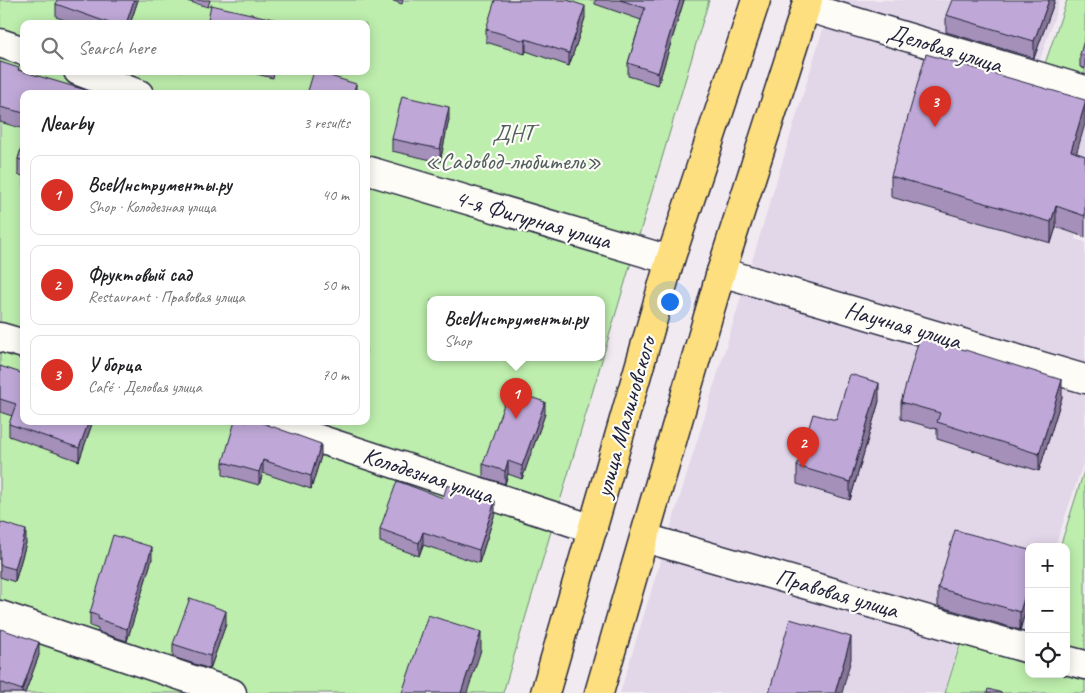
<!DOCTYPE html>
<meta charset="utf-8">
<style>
:root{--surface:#fff;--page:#f2f2f2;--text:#202124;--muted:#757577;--line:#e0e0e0;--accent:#d93025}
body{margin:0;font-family:Caveat,sans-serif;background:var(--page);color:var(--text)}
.controls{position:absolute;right:15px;bottom:15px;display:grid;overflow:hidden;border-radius:10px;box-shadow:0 2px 12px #0003}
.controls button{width:45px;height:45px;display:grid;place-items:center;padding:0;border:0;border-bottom:1px solid var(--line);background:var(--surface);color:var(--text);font:25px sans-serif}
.you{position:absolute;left:669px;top:301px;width:18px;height:18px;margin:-12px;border:4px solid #fff;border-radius:50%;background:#1a73e8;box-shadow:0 0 0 8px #1a73e833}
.badge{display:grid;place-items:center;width:32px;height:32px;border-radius:50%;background:var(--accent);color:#fff;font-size:16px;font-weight:700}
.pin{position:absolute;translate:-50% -41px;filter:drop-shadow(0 1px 2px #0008)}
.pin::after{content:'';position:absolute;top:26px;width:18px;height:15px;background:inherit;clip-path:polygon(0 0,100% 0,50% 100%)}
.popup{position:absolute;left:427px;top:296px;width:178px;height:65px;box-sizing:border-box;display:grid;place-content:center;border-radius:10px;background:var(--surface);filter:drop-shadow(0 1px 4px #0005);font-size:16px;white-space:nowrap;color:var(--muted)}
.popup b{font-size:19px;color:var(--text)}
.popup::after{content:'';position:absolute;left:50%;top:100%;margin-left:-10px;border:10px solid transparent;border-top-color:var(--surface)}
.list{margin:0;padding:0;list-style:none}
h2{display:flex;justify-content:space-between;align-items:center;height:65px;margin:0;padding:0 20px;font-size:21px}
h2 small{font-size:16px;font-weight:400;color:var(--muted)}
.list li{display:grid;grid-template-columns:32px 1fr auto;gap:15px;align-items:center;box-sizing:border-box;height:80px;margin:0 10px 10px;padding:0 10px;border:1px solid var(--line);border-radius:10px}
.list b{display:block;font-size:19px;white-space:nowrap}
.list p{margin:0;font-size:16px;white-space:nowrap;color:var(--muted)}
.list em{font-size:16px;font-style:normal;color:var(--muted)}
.icon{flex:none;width:28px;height:28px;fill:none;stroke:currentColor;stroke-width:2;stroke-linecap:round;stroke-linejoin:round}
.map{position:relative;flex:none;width:1085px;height:693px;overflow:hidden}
.search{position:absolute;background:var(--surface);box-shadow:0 2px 12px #0003;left:20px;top:20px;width:350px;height:55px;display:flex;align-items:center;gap:12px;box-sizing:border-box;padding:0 18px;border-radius:10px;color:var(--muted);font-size:19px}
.panel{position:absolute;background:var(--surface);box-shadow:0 2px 12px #0003;left:20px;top:90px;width:350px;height:335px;border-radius:10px}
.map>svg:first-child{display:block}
.built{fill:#e2d7e9}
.green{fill:#bdeead;stroke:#708874;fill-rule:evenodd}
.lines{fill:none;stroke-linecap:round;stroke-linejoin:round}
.minor-casing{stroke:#22223b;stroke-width:31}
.highway-casing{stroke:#22223b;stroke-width:31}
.minor{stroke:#fdfcf7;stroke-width:28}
.highway{stroke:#fddf80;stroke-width:28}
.wall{fill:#a490b9;stroke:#22223b}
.shaded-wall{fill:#867696;stroke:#22223b}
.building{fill:#bfa8d7;stroke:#22223b}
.labels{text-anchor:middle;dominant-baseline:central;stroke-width:4.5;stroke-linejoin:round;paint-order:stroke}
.street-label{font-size:24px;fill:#22223b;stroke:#fdfcf7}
.park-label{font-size:24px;fill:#505f5d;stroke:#fdfcf7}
</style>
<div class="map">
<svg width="1085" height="693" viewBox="0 0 1085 693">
<rect width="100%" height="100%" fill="#f1ebf1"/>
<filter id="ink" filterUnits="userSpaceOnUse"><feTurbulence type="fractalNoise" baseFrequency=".02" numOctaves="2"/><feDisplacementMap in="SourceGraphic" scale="10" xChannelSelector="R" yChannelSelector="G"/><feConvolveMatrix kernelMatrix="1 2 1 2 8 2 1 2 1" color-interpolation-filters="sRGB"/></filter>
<g filter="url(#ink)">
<path class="built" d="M834,0H1060L1033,81L1085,98V206L1075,239L1085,242V458L1055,547H1029V627L1024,640L965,623L944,693H620L825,22Z"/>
<path class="green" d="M0,0H709L503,693H0ZM24,24H366V71H24ZM24,94H366V421H24ZM431,300H601V358H431Z
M1067,0H1085V85L1042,72Z
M1085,468V693H945L962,638L1029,642V674H1066V547H1060Z"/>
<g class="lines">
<g class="minor-casing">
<path id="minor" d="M806,7L1085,90
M0,43L24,51
M78,71L139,94
M366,170L670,260
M721,272L1085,379
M0,337L24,344
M264,421L593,529
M645,538L1029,649
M0,615L232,693
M1066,660L1085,665"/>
</g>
<g class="highway-casing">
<path id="highway" d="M545,693L670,260L756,0
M599,693L721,272L808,0"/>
</g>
<use href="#minor" class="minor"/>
<use href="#highway" class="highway"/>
</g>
<path class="wall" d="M138,0L130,24H76L56,17V4Z
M183,0H210L208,7Z
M391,0H403L402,4Z
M595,0H684L658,85L628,76V63L641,20L595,4Z
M1055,0L1034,58L946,32V15Z
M585,18L569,66L526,51L525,54L486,42V29Z
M1085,37V69L1080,67V55Z
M0,62L19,70L89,94H24V129L0,122Z
M244,71H274L273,78Z
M449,119L440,162L392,151V139Z
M24,140V176L18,175V159Z
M1077,153L1085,156V237L1056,227L1051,243L891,197V176Z
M0,366L24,421H93L79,461L9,436V424L12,416L0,412Z
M1062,397L1039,471L937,439V429L901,419V402Z
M879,401L850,500L797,484V466L836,420Z
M545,414L522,479L508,474L505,484L483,477V464Z
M321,456L311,489L263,473L259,485L223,475V462Z
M443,498L495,513L479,563L423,545L419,556L380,542V529Z
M0,522L26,543L15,582L0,577Z
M1029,550V599L1020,630L938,606V588Z
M152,559L127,641L98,632V629L90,626V613Z
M226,624L210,669L173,657V644Z
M0,631L39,655L25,693H0Z"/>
<path class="shaded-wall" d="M134,0H138L130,24H126Z
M680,0H684L658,85V73Z
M1049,0H1055L1034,58V41Z
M585,6V18L569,66V53Z
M526,39V51L525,54V41Z
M356,84V94H353Z
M1085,104V124L1071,172V151Z
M449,107V119L440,162V149Z
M1056,206V227L1051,243V222Z
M1062,380V397L1039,471V454Z
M879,383V401L850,500V482Z
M545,402V414L522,479V466Z
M89,421H93L79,461V448Z
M321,444V456L311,489V476Z
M263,460V473L259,485V472Z
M508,461V474L505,484V471Z
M495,501V513L479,563V550Z
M26,530V543L15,582V569Z
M423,532V545L419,556V543Z
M152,547V559L127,641V629Z
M1029,581V599L1020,630V612Z
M226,611V624L210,669V656Z
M481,632V650L467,693H461Z
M851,637V659L842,693H835Z
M39,642V655L25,693H22V690Z"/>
<path class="building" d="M57,0H134L126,24H112L56,4Z
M495,0H567L585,6L569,53L526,39L525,41L486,29Z
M620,0H680L658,73L628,63L645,8Z
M952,0H1049L1034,41L946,15Z
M211,5L282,21V24H207Z
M1085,37V56L1080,55Z
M926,54L1085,100V104L1071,151L1085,156V216L1056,206L1051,222L891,176Z
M0,62L19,68L18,70L89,91V94H24V113L0,107Z
M314,71L356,84L353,94H307Z
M402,96L449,107L440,149L392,139Z
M24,140V161L18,159Z
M920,336L1062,380L1039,454L937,422L940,413L901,402Z
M0,366L24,374V421H89L79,448L9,424L16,404L0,399Z
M850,374L879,383L850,482L797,466L813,414L836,420Z
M509,390L545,402L522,466L508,461L505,471L483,464Z
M235,421H257L321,444L311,476L263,460L259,472L223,462Z
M397,481L443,498L447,485L495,501L479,550L423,532L419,543L380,529Z
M0,522L26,530L15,569L0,565Z
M955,530L1029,550V581L1020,612L938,588Z
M113,535L152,547L127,629L98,619L99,616L90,613Z
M190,598L226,611L210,656L173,644Z
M428,615L481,632L461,693H402Z
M790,619L851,637L835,693H769Z
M1,629L39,642L22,690L0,682V631Z
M988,689L1002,693H987Z"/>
</g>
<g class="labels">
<g class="street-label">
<text transform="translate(945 48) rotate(17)">Деловая улица</text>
<text transform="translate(533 219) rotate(16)">4-я Фигурная улица</text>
<text transform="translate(903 325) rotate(16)">Научная улица</text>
<text transform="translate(625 417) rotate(-74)">улица Малиновского</text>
<text transform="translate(428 475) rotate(18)">Колодезная улица</text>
<text transform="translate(837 593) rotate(16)">Правовая улица</text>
</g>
<g class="park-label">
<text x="513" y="133">ДНТ<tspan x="513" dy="28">«Садовод-любитель»</tspan></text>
</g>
</g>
</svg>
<div class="controls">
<button>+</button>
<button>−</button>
<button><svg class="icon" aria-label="locate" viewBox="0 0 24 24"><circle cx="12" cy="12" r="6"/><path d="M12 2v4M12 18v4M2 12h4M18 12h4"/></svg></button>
</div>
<div class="you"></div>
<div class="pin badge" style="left:516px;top:419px">1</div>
<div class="popup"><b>ВсеИнструменты.ру</b>Shop</div>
<div class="pin badge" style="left:803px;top:468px">2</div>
<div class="pin badge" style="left:935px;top:127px">3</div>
<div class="search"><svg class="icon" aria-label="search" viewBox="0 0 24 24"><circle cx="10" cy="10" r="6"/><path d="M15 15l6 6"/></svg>Search here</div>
<section class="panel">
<h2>Nearby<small>3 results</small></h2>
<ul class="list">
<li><span class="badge">1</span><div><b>ВсеИнструменты.ру</b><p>Shop · Колодезная улица</p></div><em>40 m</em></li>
<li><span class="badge">2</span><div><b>Фруктовый сад</b><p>Restaurant · Правовая улица</p></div><em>50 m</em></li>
<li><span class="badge">3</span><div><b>У борца</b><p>Café · Деловая улица</p></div><em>70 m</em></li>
</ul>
</section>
</div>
